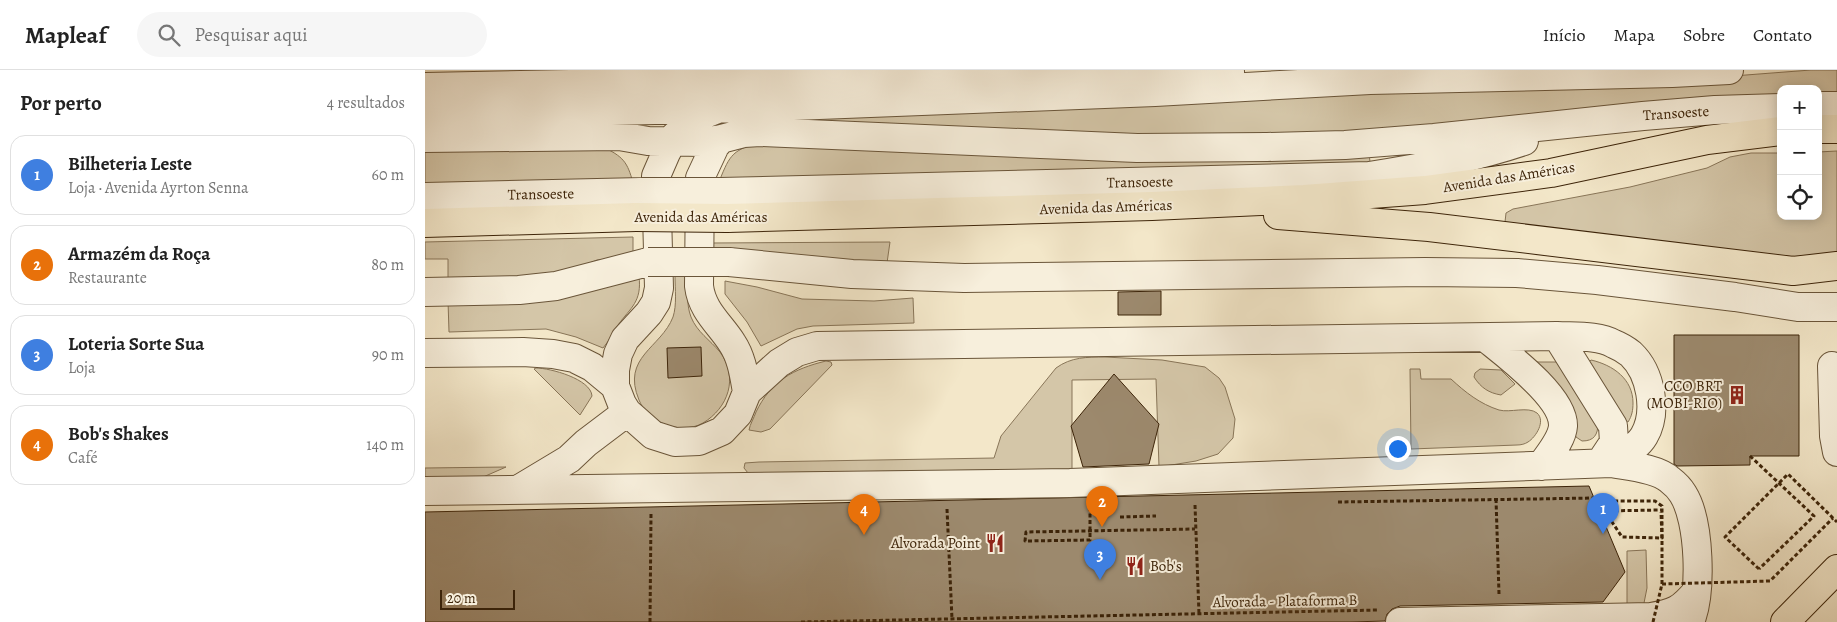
<!DOCTYPE html>
<html lang="pt">
<meta charset="utf-8">
<style>
:root{--surface:#fff;--page:#f6f6f6;--text:#222;--muted:#767676;--line:#e0e0e0;--accent:#8f2418}
body{margin:0;font-family:Alegreya,serif;background:var(--page);color:var(--text)}
.controls{position:absolute;right:15px;top:15px;display:grid;overflow:hidden;border-radius:10px;box-shadow:0 2px 12px #0003}
.controls button{width:45px;height:45px;display:grid;place-items:center;padding:0;border:0;border-bottom:1px solid var(--line);background:var(--surface);color:var(--text);font:25px sans-serif}
.scale{position:absolute;left:15px;bottom:12px;width:75px;box-sizing:border-box;padding-left:5px;border:2px solid #3d2409;border-top:0;font-size:14px;line-height:18px;white-space:nowrap;color:#3d2409;-webkit-text-stroke:4px #f7efdc;paint-order:stroke}
.you{position:absolute;left:972px;top:378px;width:18px;height:18px;margin:-12px;border:4px solid #fff;border-radius:50%;background:#1a73e8;box-shadow:0 0 0 8px #1a73e833}
.badge{display:grid;place-items:center;width:32px;height:32px;border-radius:50%;background:var(--accent);color:#fff;font-size:16px;font-weight:700}
.pin{position:absolute;translate:-50% -41px;filter:drop-shadow(0 1px 2px #0008)}
.pin::after{content:'';position:absolute;top:26px;width:18px;height:15px;background:inherit;clip-path:polygon(0 0,100% 0,50% 100%)}
.list{margin:0;padding:0;list-style:none}
h2{display:flex;justify-content:space-between;align-items:center;height:65px;margin:0;padding:0 20px;font-size:21px}
h2 small{font-size:16px;font-weight:400;color:var(--muted)}
.list li{display:grid;grid-template-columns:32px 1fr auto;gap:15px;align-items:center;box-sizing:border-box;height:80px;margin:0 10px 10px;padding:0 10px;border:1px solid var(--line);border-radius:15px}
.list b{display:block;font-size:19px;white-space:nowrap}
.list p{margin:0;font-size:16px;white-space:nowrap;color:var(--muted)}
.list em{font-size:16px;font-style:normal;color:var(--muted)}
.icon{flex:none;width:28px;height:28px;fill:none;stroke:currentColor;stroke-width:2;stroke-linecap:round;stroke-linejoin:round}
.map{position:relative;flex:none;width:1412px;height:552px;overflow:hidden}
header{display:flex;align-items:center;gap:30px;box-sizing:border-box;height:70px;padding:0 25px;background:var(--surface);border-bottom:1px solid var(--line)}
header strong{font-size:24px}
nav{display:flex;gap:28px;margin-inline-start:auto;font-size:18px}
.search{width:350px;height:45px;background:var(--page);display:flex;align-items:center;gap:12px;box-sizing:border-box;padding:0 18px;border-radius:28px;color:var(--muted);font-size:19px}
main{display:flex}
aside{flex:1;background:var(--surface)}
.map>svg:first-child{display:block}
.green{fill:#d4c6a8;stroke:#887558}
.building{fill:#9c896d;stroke:#3d2409}
.lines{fill:none;stroke-linecap:round;stroke-linejoin:round}
.minor-casing{stroke:#6a5539;stroke-width:30}
.highway-casing{stroke:#3d2409;stroke-width:30}
.path{stroke:#3d2409;stroke-width:3;stroke-dasharray:4 2.5;stroke-linecap:butt}
.minor{stroke:#f7efdc;stroke-width:28}
.highway{stroke:#f3e7c9;stroke-width:28}
.minor-bridge-casing{stroke:#6a5539;stroke-width:30;stroke-linecap:butt}
.highway-bridge-casing{stroke:#3d2409;stroke-width:30;stroke-linecap:butt}
.path-bridge{stroke:#3d2409;stroke-width:3;stroke-dasharray:4 2.5;stroke-linecap:butt}
.minor-bridge{stroke:#f7efdc;stroke-width:28}
.highway-bridge{stroke:#f3e7c9;stroke-width:28}
.labels{text-anchor:middle;dominant-baseline:central;stroke-width:4;stroke-linejoin:round;paint-order:stroke}
.street-label{font-size:15px;fill:#3d2409;stroke:#f7efdc}
.poi-label{font-size:15px;fill:#3d2409;stroke:#f7efdc;text-anchor:end}
</style>
<header>
<strong>Mapleaf</strong>
<div class="search"><svg class="icon" aria-label="search" viewBox="0 0 24 24"><circle cx="10" cy="10" r="6"/><path d="M15 15l6 6"/></svg>Pesquisar aqui</div>
<nav><a>Início</a><a>Mapa</a><a>Sobre</a><a>Contato</a></nav>
</header>
<main>
<aside>
<h2>Por perto<small>4 resultados</small></h2>
<ul class="list">
<li><span class="badge" style="background:#3f7fe0">1</span><div><b>Bilheteria Leste</b><p>Loja · Avenida Ayrton Senna</p></div><em>60 m</em></li>
<li><span class="badge" style="background:#e8710a">2</span><div><b>Armazém da Roça</b><p>Restaurante</p></div><em>80 m</em></li>
<li><span class="badge" style="background:#3f7fe0">3</span><div><b>Loteria Sorte Sua</b><p>Loja</p></div><em>90 m</em></li>
<li><span class="badge" style="background:#e8710a">4</span><div><b>Bob's Shakes</b><p>Café</p></div><em>140 m</em></li>
</ul>
</aside>
<div class="map">
<svg width="1412" height="552" viewBox="0 0 1412 552">
<rect width="100%" height="100%" fill="#f3e7c9"/>
<filter id="stains"><feTurbulence type="fractalNoise" baseFrequency=".004" numOctaves="4"/><feColorMatrix values="0 0 0 0 .2 0 0 0 0 .09 0 0 0 0 .02 0 0 0 .5 -.17"/></filter>
<radialGradient id="worn" r=".72"><stop offset=".6" stop-color="#630" stop-opacity="0"/><stop offset="1" stop-color="#630" stop-opacity=".3"/></radialGradient>
<path class="green" d="M1386,0H1412V29H1393V19H1356V31L876,73L367,54L362,43L1295,7Z
M334,73L944,83L945,92L923,98L293,114C304,88 305,80 334,73Z
M180,78C201,88 203,95 209,116L0,120V79Z
M1412,81V187L1396,190L1083,155L1080,152L1081,143L1088,139L1205,117L1282,98L1305,87L1326,83H1356V146H1393V82Z
M208,167V187L172,190L139,203L125,206L23,209V189H0V172Z
M465,172L462,193L285,186V173Z
M214,206C217,232 206,237 193,255C188,263 184,271 178,278L151,267L121,259L24,262L23,231H122Z
M250,206H262C263,219 261,234 266,247C272,262 285,270 295,282C314,308 303,338 278,353C266,360 249,359 237,353C227,349 218,340 214,330C196,287 236,278 248,247C252,235 250,219 250,206Z
M300,211L332,217L377,229L449,231L488,228L489,253L388,256L372,259L336,276L322,252L300,224Z
M680,287L737,290L780,297L794,308L800,317L810,349L808,368L793,384L771,391L734,397L731,309L647,310V399L323,403L319,398L320,393L334,392L569,388L576,366L631,298C646,287 662,287 680,287Z
M1166,290C1188,295 1208,309 1208,333C1208,340 1207,346 1203,352L1199,351L1164,292Z
M401,291L406,292L407,295L345,359L336,362L324,360C325,354 329,348 331,342C346,311 368,299 401,291Z
M1106,292H1133L1173,353C1173,365 1169,371 1157,371L1151,367L1149,361Z
M111,298C125,298 166,309 167,326L155,345L109,299Z
M985,299H995L996,309H1026C1040,322 1055,334 1074,340C1085,343 1103,336 1112,343C1121,351 1111,367 1103,372C1100,374 1096,375 1092,375L986,379Z
M1055,299L1076,300L1090,314L1076,325C1064,323 1056,318 1049,307L1050,303Z
M81,397L56,408L0,409V398Z
M1221,480L1222,518L1218,538H1202V481Z"/>
<path class="building" d="M736,221V245H693V222Z
M1249,265H1374V386H1325V395L1252,396L1249,394Z
M276,277L277,306L243,308L242,278Z
M689,304L734,354L724,394L658,397L646,356Z
M1164,416L1200,502L1178,532L975,536L967,539L962,544L960,551L925,552H0V442Z"/>
<g class="lines">
<g class="minor-casing">
<path id="minor" d="M0,17L772,1L805,2
M1393,36H1412
M295,38L275,46L250,66L241,83L231,106L234,218L231,232L224,243L200,269L193,284L190,300V316L197,334L202,342L228,365L250,372L274,371L297,361L313,344L322,322L354,293L372,282L392,276L1132,266C1150,267 1173,265 1189,274C1194,276 1201,280 1206,284C1226,303 1233,342 1219,366C1212,378 1197,385 1186,393
M0,42L187,41L316,38L730,22L945,10L1247,3L1304,0
M0,68L194,66L223,71L277,72L296,69L319,63L335,62L712,78L842,77L920,75L1009,68L1218,46L1290,40L1356,38
M296,69L290,76L275,108L274,216C277,241 295,254 307,273C317,288 319,305 322,322
M296,122L944,106C997,98 1049,88 1099,71
M0,127L217,122
M304,192L427,204L539,208L1000,202L1092,203L1172,210L1310,227L1373,237H1412
M0,222L94,220L131,216L223,192
M1132,266L1188,356L1189,372L1175,393
M1061,268C1082,285 1139,327 1138,356C1137,370 1124,384 1116,396
M0,283L98,282L128,284L149,288L167,297L190,316
M1407,296L1409,366L1412,382
M94,419L144,389L161,373L202,342
M0,421L645,413L1186,393C1203,396 1232,398 1245,410C1249,413 1255,419 1258,424C1275,451 1277,523 1265,552
M975,552L1226,547C1249,543 1256,540 1271,522"/>
</g>
<g class="highway-casing">
<path id="highway" d="M1393,59H1412
M853,145L1004,157L1368,201L1412,196
M302,148L727,136L879,129L1000,120L1126,103L1282,70L1356,61
M0,153L211,147
M1360,552L1412,499"/>
</g>
<path class="path" d="M1325,386L1389,446L1334,499
M1071,429L1074,524
M913,432L1171,428L1197,467L1237,468L1236,442
M770,435L774,544
M665,437V470L600,471L601,462L770,459
M522,439L527,549
M695,447L731,446
M225,552L226,444
M376,552L953,540"/>
<use href="#minor" class="minor"/>
<use href="#highway" class="highway"/>
<g class="minor-bridge-casing">
<path id="minor-bridge" d="M217,122H296
M223,192H304"/>
</g>
<g class="highway-bridge-casing">
<path id="highway-bridge" d="M211,147L302,148"/>
</g>
<path class="path-bridge" d="M1334,499L1300,467L1363,404L1412,452
M1237,514L1345,511L1408,448
M1228,552L1237,514V436L1230,431H1172L1176,441L1236,440"/>
<use href="#minor-bridge" class="minor-bridge"/>
<use href="#highway-bridge" class="highway-bridge"/>
</g>
<defs>
<g id="building-bare" transform="scale(1.5)"><path d="M-4-6H4V6H1V3H-1V6H-4ZM-2.5-4.3h1.7v1.8h-1.7ZM.8-4.3h1.7v1.8H.8ZM-2.5-1h1.7V.8h-1.7ZM.8-1h1.7V.8H.8Z" fill="#8f2418" stroke="#f7efdc" stroke-width="2.5" paint-order="stroke"/></g>
<g id="restaurant-bare" transform="scale(1.5)"><path d="M-5-6h1v4h1v-4h1v4h1v-4h1v5L-1.5 .5V6h-2V.5L-5-1ZM5-6V6H3V1.5H1.5Q1.5-4 5-6Z" fill="#8f2418" stroke="#f7efdc" stroke-width="2.5" paint-order="stroke"/></g>
</defs>
<g fill-rule="evenodd">
<use href="#building-bare" x="1312" y="325"/>
<use href="#restaurant-bare" x="570" y="473"/>
<use href="#restaurant-bare" x="710" y="496"/>
</g>
<g class="labels">
<g class="street-label">
<text transform="translate(1251 43) rotate(-4)">Transoeste</text>
<text transform="translate(1084 107) rotate(-9)">Avenida das Américas</text>
<text transform="translate(715 112) rotate(-1)">Transoeste</text>
<text transform="translate(116 124) rotate(-1)">Transoeste</text>
<text transform="translate(681 137) rotate(-2)">Avenida das Américas</text>
<text x="276" y="147">Avenida das Américas</text>
<text transform="translate(860 531) rotate(-1)">Alvorada - Plataforma B</text>
</g>
<g class="poi-label">
<text x="1297" y="316">CCO BRT<tspan x="1297" dy="17">(MOBI-RIO)</tspan></text>
<text x="555" y="473">Alvorada Point</text>
<text x="725" y="496" text-anchor="start">Bob's</text>
</g>
</g>
<rect width="100%" height="100%" filter="url(#stains)"/>
<rect width="100%" height="100%" fill="url(#worn)"/>
</svg>
<div class="controls">
<button>+</button>
<button>−</button>
<button><svg class="icon" aria-label="locate" viewBox="0 0 24 24"><circle cx="12" cy="12" r="6"/><path d="M12 2v4M12 18v4M2 12h4M18 12h4"/></svg></button>
</div>
<div class="scale">20 m</div>
<div class="you"></div>
<div class="pin badge" style="left:1178px;top:464px;background:#3f7fe0">1</div>
<div class="pin badge" style="left:677px;top:457px;background:#e8710a">2</div>
<div class="pin badge" style="left:675px;top:510px;background:#3f7fe0">3</div>
<div class="pin badge" style="left:439px;top:465px;background:#e8710a">4</div>
</div>
</main>
